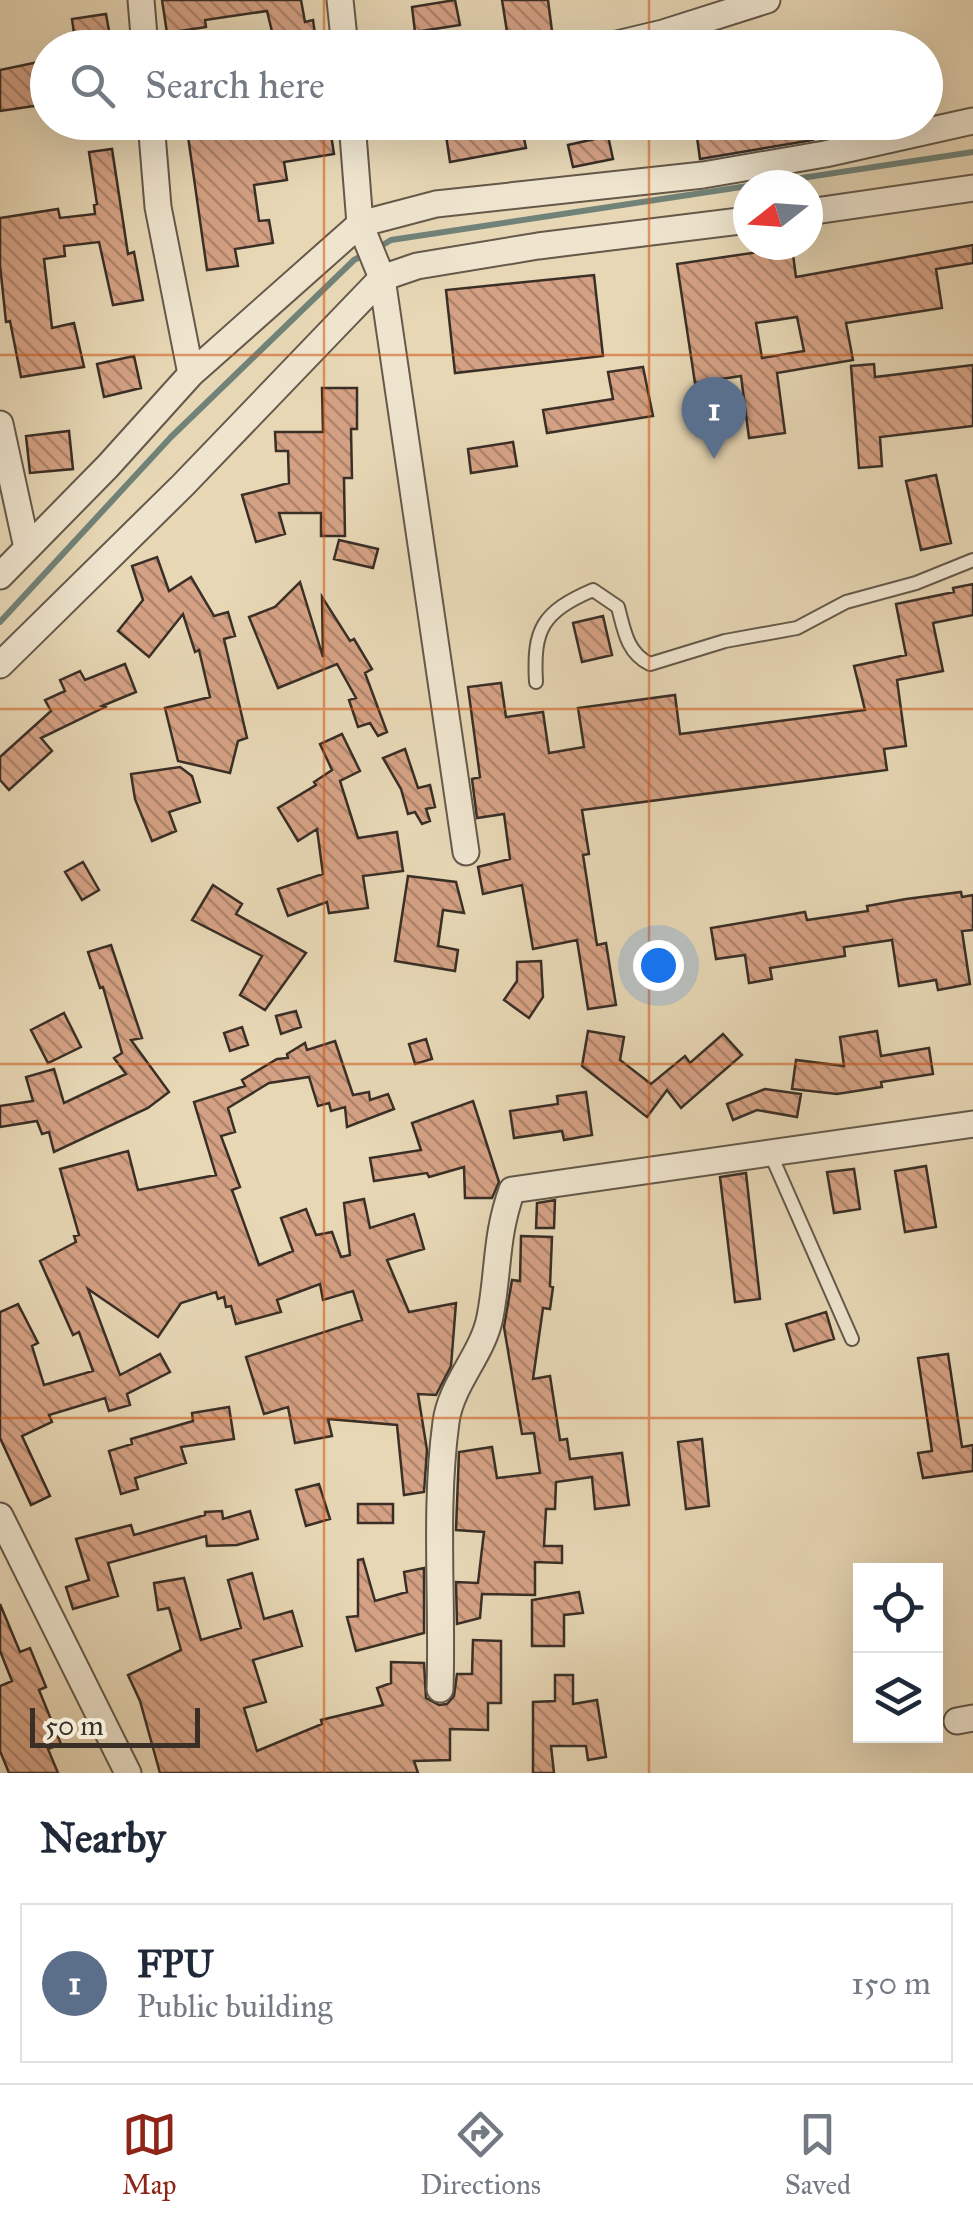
<!DOCTYPE html>
<style>
:root{--surface:#fff;--page:#f2f2f3;--text:#1f2937;--muted:#747a83;--line:#e0e1e3;--accent:#8f2418}
body{margin:0;font-family:"IM FELL Great Primer",serif;background:var(--page);color:var(--text)}
.controls{position:absolute;right:30px;bottom:30px;display:grid;overflow:hidden;border-radius:0px;box-shadow:0 10px 40px #0002}
.controls button{width:90px;height:90px;display:grid;place-items:center;padding:0;border:0;border-bottom:2px solid var(--line);background:var(--surface);color:var(--text);font:50px sans-serif}
.compass{position:absolute;left:733px;top:170px;width:90px;height:90px;border-radius:50%;background:var(--surface);box-shadow:0 10px 40px #0002;rotate:253deg}
.scale{position:absolute;left:30px;bottom:25px;width:170px;box-sizing:border-box;padding-left:10px;border:5px solid #392f26;border-top:0;font-size:28px;line-height:35px;white-space:nowrap;color:#392f26;-webkit-text-stroke:8px #efe5cf;paint-order:stroke}
.you{position:absolute;left:658px;top:965px;width:35px;height:35px;margin:-25px;border:8px solid #fff;border-radius:50%;background:#1a73e8;box-shadow:0 0 0 15px #1a73e833}
.badge{display:grid;place-items:center;width:65px;height:65px;border-radius:50%;background:var(--accent);color:#fff;font-size:32px;font-weight:700}
.pin{position:absolute;translate:-50% -82px;filter:drop-shadow(0 2px 5px #0008)}
.pin::after{content:'';position:absolute;top:52px;width:35px;height:30px;background:inherit;clip-path:polygon(0 0,100% 0,50% 100%)}
.list{margin:0;padding:0;list-style:none}
h2{display:flex;justify-content:space-between;align-items:center;height:130px;margin:0;padding:0 40px;font-size:42px}
h2 small{font-size:32px;font-weight:400;color:var(--muted)}
.list li{display:grid;grid-template-columns:65px 1fr auto;gap:30px;align-items:center;box-sizing:border-box;height:160px;margin:0 20px 20px;padding:0 20px;border:2px solid var(--line);border-radius:0px}
.list b{display:block;font-size:38px;white-space:nowrap}
.list p{margin:0;font-size:32px;white-space:nowrap;color:var(--muted)}
.list em{font-size:32px;font-style:normal;color:var(--muted)}
.icon{flex:none;width:55px;height:55px;fill:none;stroke:currentColor;stroke-width:2;stroke-linecap:round;stroke-linejoin:round}
.map{position:relative;flex:none;width:973px;height:1773px;overflow:hidden}
.search{position:absolute;background:var(--surface);box-shadow:0 10px 40px #0002;left:30px;right:30px;top:30px;height:110px;display:flex;align-items:center;gap:25px;box-sizing:border-box;padding:0 35px;border-radius:55px;color:var(--muted);font-size:38px}
.sheet{height:310px;background:var(--surface)}
nav{display:flex;justify-content:space-around;align-items:center;box-sizing:border-box;height:140px;border-top:2px solid var(--line);background:var(--surface);font-size:28px;color:var(--muted)}
nav a{display:grid;justify-items:center;gap:5px}
nav .on{color:var(--accent)}
.map>svg:first-child{display:block}
.lines{fill:none;stroke-linecap:round;stroke-linejoin:round}
.stream{stroke:#718278;stroke-width:6}
.building{fill:url(#building-back-hatch);stroke:#392f26;stroke-width:2.5;fill-rule:evenodd}
.lane-casing{stroke:#64594a;stroke-width:16}
.street-casing{stroke:#64594a;stroke-width:29}
.lane{stroke:#efe5cf;stroke-width:12}
.street{stroke:#efe5cf;stroke-width:25}
.grid{fill:none;stroke:#ce5310;stroke-width:2.5;stroke-opacity:0.55}
</style>
<div class="map">
<svg width="973" height="1773" viewBox="0 0 973 1773">
<defs>
<pattern id="building-back-hatch" width="6" height="6" patternUnits="userSpaceOnUse" patternTransform="scale(2.5)"><rect width="6" height="6" fill="#d5a184"/><path d="M-1 5l2 2M0 0l6 6M5-1l2 2" fill="none" stroke="#ae846c"/></pattern>
</defs>
<rect width="100%" height="100%" fill="#e7d7b5"/>
<filter id="stains"><feTurbulence type="fractalNoise" baseFrequency=".002" numOctaves="4"/><feColorMatrix values="0 0 0 0 .2 0 0 0 0 .09 0 0 0 0 .02 0 0 0 .5 -.17"/></filter>
<radialGradient id="worn" r=".72"><stop offset=".6" stop-color="#630" stop-opacity="0"/><stop offset="1" stop-color="#630" stop-opacity=".3"/></radialGradient>
<g class="lines">
<path class="stream" d="M755,185L973,152
M376,249L391,240L748,186
M0,622L171,437L354,260L365,254"/>
</g>
<path class="building" d="M162,0H301L305,22L313,20L317,48H276L267,11L205,20L206,27L167,33Z
M455,0L460,25L415,32L412,7Z
M502,0H548L552,31L508,38Z
M106,14L112,48H76L72,19Z
M43,61L48,104L0,111V70Z
M186,122H329L334,154L284,162L287,180L254,185L259,221L269,220L273,243L235,249L238,266L207,270Z
M444,122H470L473,137L522,129L526,148L450,162Z
M753,122H811L813,140L700,159L696,130Z
M608,136L613,159L573,167L568,145Z
M112,149L128,254L134,252L143,300L113,305L99,242L64,246L65,256L44,259L52,328L74,323L84,367L21,377L10,321L6,322L0,265V218L58,209L60,218L95,214L94,205L97,204L89,152Z
M973,245V263L936,269L942,308L846,323L853,360L777,373L785,433L749,438L741,376L695,383L677,264L792,247L796,277ZM797,317L804,351L762,358L756,323Z
M594,275L603,356L455,373L446,290Z
M134,356L141,388L104,397L97,364Z
M874,364L875,377L973,365V426L880,437L882,466L859,468L851,366Z
M643,367L653,416L547,433L543,410L613,399L608,372Z
M322,388H357V429H351L352,478H344L345,536H321V513H279L285,534L256,542L242,495L289,483L288,451H276L275,432H323Z
M69,431L73,469L30,473L26,436Z
M513,442L517,466L471,473L468,449Z
M936,475L951,543L921,550L906,481Z
M339,540L378,549L373,568L334,559Z
M157,557L169,591L191,577L214,616L228,612L235,636L224,639L247,738L238,741L230,773L178,761L165,708L210,697L199,650L195,652L183,614L149,657L118,631L143,600L132,566Z
M300,582L323,657L322,597L350,641L354,639L372,669L365,673L387,732L378,736L370,723L358,727L349,700L356,698L337,664L278,688L249,617L275,607Z
M973,584V615L933,623L943,671L897,680L906,746L884,749L887,770L582,810L589,854L583,855L597,945L606,943L616,1005L588,1009L577,940L533,949L522,885L483,894L478,867L510,859L504,814L477,818L472,779L480,777L468,687L501,683L506,717L543,712L549,753L584,747L578,708L675,695L680,734L865,710L854,666L906,655L896,604L954,592L953,588Z
M603,616L612,655L582,662L573,623Z
M125,664L136,692L102,706L105,707L41,738L52,751L9,790L0,780V757L51,711L45,700L65,691L60,680L80,671L85,680Z
M342,734L360,771L340,781L358,838L397,832L403,871L363,876L368,908L329,913L327,902L288,916L278,889L323,874L317,829L298,841L278,808L316,785L314,782L332,770L320,744Z
M405,749L418,788L430,785L435,807L426,809L430,821L422,824L415,812L408,814L401,789L383,758Z
M180,767L192,776L200,802L169,812L176,831L152,841L135,799L131,774Z
M83,862L99,890L82,900L65,872Z
M408,876L456,882L464,913L443,910L438,946L458,950L455,971L395,961Z
M213,885L242,904L236,914L306,953L265,1010L240,995L262,956L192,920Z
M961,892L962,897L973,895V930L962,931L970,984L938,990L936,980L899,986L892,940L844,947L845,956L770,968L772,979L749,983L745,955L716,959L711,928L805,912L807,920L868,911L867,906L906,899Z
M111,945L142,1038L131,1040L169,1092L148,1108L54,1152L49,1132L42,1134L37,1121L0,1127V1106L33,1101L26,1077L54,1069L64,1103L126,1074L114,1058L122,1053L103,987L100,988L88,952Z
M541,961L543,997L529,1018L504,1000L517,981V962Z
M296,1011L301,1027L281,1034L276,1016Z
M64,1013L81,1047L48,1063L31,1030Z
M242,1027L248,1045L230,1051L224,1033Z
M588,1031L624,1037L620,1060L651,1084L685,1056L690,1063L723,1034L742,1055L681,1108L667,1090L647,1117L582,1066Z
M877,1031L881,1056L929,1048L933,1074L881,1082L882,1087L837,1094L792,1089L796,1060L844,1066L840,1037Z
M426,1039L432,1059L415,1064L409,1044Z
M335,1041L353,1095L369,1092L370,1100L388,1094L394,1109L347,1127L345,1107L331,1111L329,1103L318,1106L309,1077L269,1083L228,1108L235,1132L221,1136L240,1187L232,1190L259,1265L293,1251L281,1218L306,1209L316,1235L332,1232L341,1257L350,1255L344,1203L364,1199L370,1228L414,1214L424,1249L387,1260L409,1312L456,1303L451,1366L436,1395L418,1394L427,1450L424,1492L404,1495L397,1425L328,1419L332,1436L295,1443L288,1407L264,1414L246,1357L362,1320L353,1291L323,1300L320,1284L277,1300L281,1312L236,1324L231,1306L226,1307L224,1297L218,1299L216,1292L181,1303L158,1337L88,1289L120,1375L160,1354L170,1372L127,1394L130,1405L109,1411L105,1398L49,1415L52,1422L22,1436L50,1496L31,1505L0,1438V1312L18,1304L38,1343L32,1346L44,1385L93,1371L79,1332L73,1335L40,1261L76,1242L74,1236L79,1235L60,1169L128,1151L138,1190L216,1175L194,1102L245,1086L242,1080L277,1059L288,1058L287,1054L305,1043L307,1050Z
M765,1089L801,1094L797,1117L757,1110L733,1120L727,1104Z
M586,1092L592,1135L564,1140L562,1131L514,1138L510,1111L558,1104L557,1096Z
M473,1101L499,1182L492,1198H465L464,1167L429,1177L427,1173L374,1181L370,1158L421,1150L412,1123Z
M926,1166L936,1227L905,1232L895,1171Z
M854,1169L860,1209L834,1213L827,1172Z
M746,1173L760,1299L735,1302L720,1177Z
M555,1200L554,1228H536L537,1203Z
M521,1236L552,1237L550,1286L553,1287L550,1309L543,1308L533,1379L550,1376L560,1440L567,1439L570,1459L622,1453L629,1505L595,1509L592,1477L556,1482L555,1509H546L544,1546H562V1563L535,1562V1595L482,1594L480,1618L457,1624L456,1582L478,1583L484,1532L456,1530L459,1452L492,1447L497,1478L540,1473L534,1433L522,1434L504,1327L512,1280L520,1281Z
M826,1312L834,1339L794,1351L786,1324Z
M948,1354L962,1447L973,1445V1471L923,1478L918,1453L932,1451L918,1358Z
M229,1407L234,1439L181,1447L186,1463L135,1478L138,1489L121,1494L109,1451L132,1444L131,1439L193,1421L192,1413Z
M702,1439L709,1506L686,1509L678,1442Z
M319,1484L330,1519L306,1526L296,1490Z
M358,1504H393V1523H358Z
M222,1511L223,1519L250,1511L258,1539L237,1545L207,1546L206,1536L108,1563L118,1596L73,1609L66,1587L89,1580L76,1539L131,1525L134,1535L205,1515V1512Z
M363,1559L375,1601L407,1592L404,1572L424,1568V1633L356,1651L347,1617L358,1616V1560Z
M252,1573L264,1619L292,1611L302,1646L253,1660L266,1702L244,1708L257,1751L322,1724L321,1720L383,1705L377,1688L391,1683V1662L424,1663L426,1698L439,1705L447,1704L454,1696L457,1674H472L473,1640L501,1641V1703H488V1730L450,1729V1760L414,1761L418,1773H160L140,1701L128,1675L181,1650L169,1608L158,1610L154,1583L184,1578L201,1640L241,1628L228,1580Z
M579,1592L583,1613L564,1615V1646H532V1600Z
M0,1604L20,1652L30,1648L46,1687L39,1690L61,1744L48,1749L58,1773H9L0,1751V1686L12,1681L0,1651Z
M555,1675H573V1704L597,1700L606,1757L588,1760L586,1746H551L554,1773H533V1702L555,1701Z"/>
<g class="lines">
<g class="lane-casing">
<path id="lane" d="M536,682C533,629 542,612 593,590L618,607C624,630 627,653 650,664L725,641L797,628L846,602L916,583L973,560
M771,1155L852,1339"/>
</g>
<g class="street-casing">
<path id="street" d="M141,0L145,48
M340,0L345,48
M600,48L663,33L767,0
M151,122L158,207L191,374
M352,122L360,224L382,278L466,852
M808,212L973,188
M0,424L27,548
M0,576L108,466L191,374L360,224L436,204L703,175L825,154L973,121
M0,665L183,485L382,278L417,266L538,246L748,220
M0,1516L128,1773
M440,1689C443,1601 434,1510 446,1422C451,1384 483,1354 490,1317C499,1271 495,1237 512,1190L973,1124
M957,1721L973,1718"/>
</g>
<use href="#lane" class="lane"/>
<use href="#street" class="street"/>
</g>
<path class="grid" d="M324,0V48M649,0V48M324,122V1773M649,122V1773M0,355H973M0,709H973M0,1064H973M0,1418H973"/>
<rect width="100%" height="100%" filter="url(#stains)"/>
<rect width="100%" height="100%" fill="url(#worn)"/>
</svg>
<div class="controls">
<button><svg class="icon" aria-label="locate" viewBox="0 0 24 24"><circle cx="12" cy="12" r="6"/><path d="M12 2v4M12 18v4M2 12h4M18 12h4"/></svg></button>
<button><svg class="icon" aria-label="layers" viewBox="0 0 24 24"><path d="M12 4l9 5-9 5-9-5zM3 14l9 5 9-5"/></svg></button>
</div>
<svg class="compass" viewBox="-18 -18 36 36"><path d="M0-13l5 13h-10z" fill="#e53935"/><path d="M0 13l5-13h-10z" fill="#747a83"/></svg>
<div class="scale">50 m</div>
<div class="you"></div>
<div class="pin badge" style="left:714px;top:459px;background:#5c6f8a">1</div>
<div class="search"><svg class="icon" aria-label="search" viewBox="0 0 24 24"><circle cx="10" cy="10" r="6"/><path d="M15 15l6 6"/></svg>Search here</div>
</div>
<section class="sheet">
<h2>Nearby<small></small></h2>
<ul class="list">
<li><span class="badge" style="background:#5c6f8a">1</span><div><b>FPU</b><p>Public building</p></div><em>150 m</em></li>
</ul>
</section>
<nav>
<a class="on"><svg class="icon" aria-label="map" viewBox="0 0 24 24"><path d="M3 6l6-2 6 2 6-2v14l-6 2-6-2-6 2zM9 4v14M15 6v14"/></svg>Map</a>
<a><svg class="icon" aria-label="directions" viewBox="0 0 24 24"><path d="M12 3l9 9-9 9-9-9zM9 14v-3h6M13 9l2 2-2 2"/></svg>Directions</a>
<a><svg class="icon" aria-label="saved" viewBox="0 0 24 24"><path d="M7 4h10v16l-5-4-5 4z"/></svg>Saved</a>
</nav>
